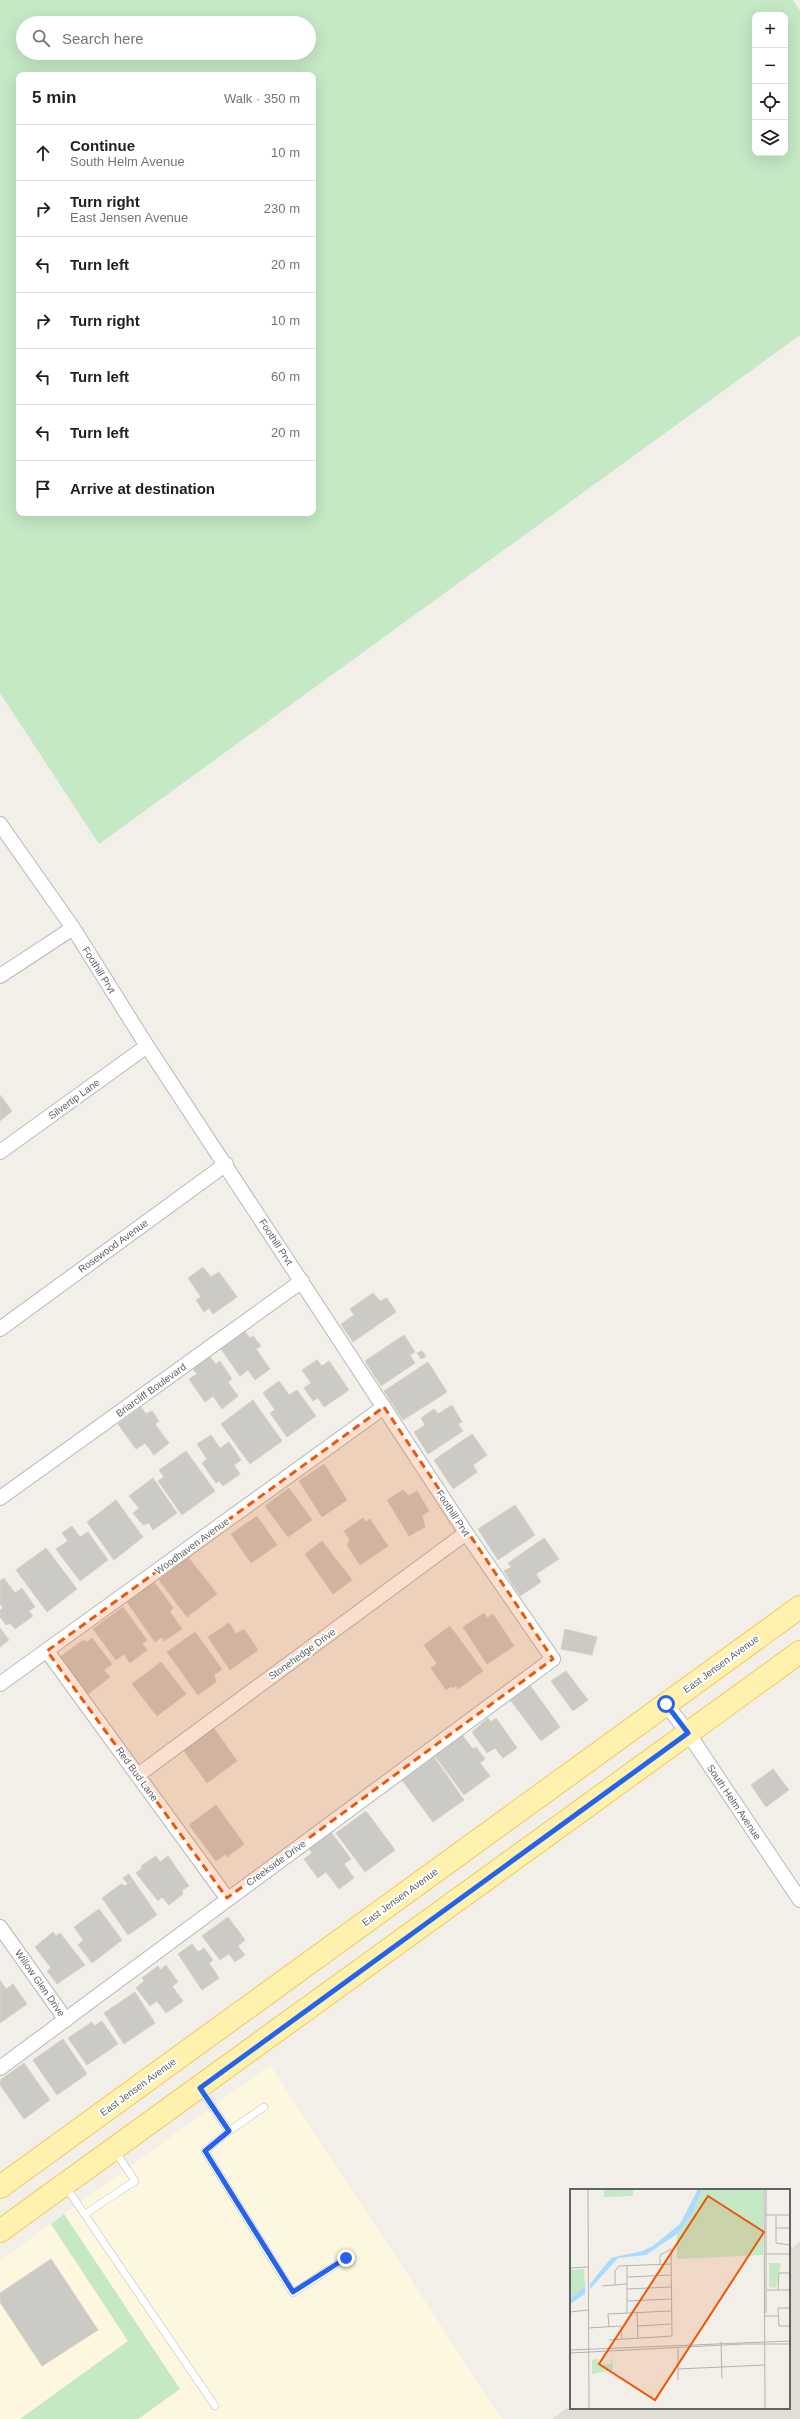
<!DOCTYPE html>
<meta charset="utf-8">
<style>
:root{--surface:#fff;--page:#f6f6f6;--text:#202124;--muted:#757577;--line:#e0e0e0}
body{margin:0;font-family:Arial,sans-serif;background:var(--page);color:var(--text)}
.controls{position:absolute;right:12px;top:12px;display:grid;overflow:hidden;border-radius:8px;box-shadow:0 4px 16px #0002}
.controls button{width:36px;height:36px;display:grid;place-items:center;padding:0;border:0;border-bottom:1px solid var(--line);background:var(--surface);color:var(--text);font:20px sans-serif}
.stop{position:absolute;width:12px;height:12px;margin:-9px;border:3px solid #2563eb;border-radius:50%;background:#fff}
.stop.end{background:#2563eb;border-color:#fff;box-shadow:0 1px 4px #0008}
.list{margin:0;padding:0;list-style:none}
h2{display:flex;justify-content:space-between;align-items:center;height:52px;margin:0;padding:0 16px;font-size:17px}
h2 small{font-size:13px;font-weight:400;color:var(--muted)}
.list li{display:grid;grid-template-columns:26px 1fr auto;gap:12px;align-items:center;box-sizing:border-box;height:56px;padding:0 16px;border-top:1px solid var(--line)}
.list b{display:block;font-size:15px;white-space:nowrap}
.list p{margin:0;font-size:13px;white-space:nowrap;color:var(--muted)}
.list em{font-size:13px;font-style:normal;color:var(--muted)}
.icon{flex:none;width:22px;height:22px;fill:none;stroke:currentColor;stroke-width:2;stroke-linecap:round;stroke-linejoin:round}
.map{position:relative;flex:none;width:800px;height:2419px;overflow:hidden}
.search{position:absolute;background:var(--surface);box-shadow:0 4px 16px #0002;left:16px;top:16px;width:300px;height:44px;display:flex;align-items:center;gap:10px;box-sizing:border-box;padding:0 14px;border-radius:22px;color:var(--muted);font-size:15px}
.panel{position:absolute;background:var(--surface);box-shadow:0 4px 16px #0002;left:16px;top:72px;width:300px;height:444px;border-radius:8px}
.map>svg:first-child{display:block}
.commercial{fill:#fef7e0}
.education{fill:#e1ded6}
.green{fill:#c5e8c5;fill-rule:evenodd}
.building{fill:#cccac5;stroke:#d6d1c6}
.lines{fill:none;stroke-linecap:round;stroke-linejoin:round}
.lane-casing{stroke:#b5b8bc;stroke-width:8}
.street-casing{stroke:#b5b8bc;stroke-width:16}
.primary-casing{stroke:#f2c960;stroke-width:24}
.lane{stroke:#fff;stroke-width:7}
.street{stroke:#fff;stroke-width:14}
.primary{stroke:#fff2af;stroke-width:22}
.route{stroke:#2563eb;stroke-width:5}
.marked{fill:#e8590c;fill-opacity:0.2;stroke:#e8590c;stroke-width:3;stroke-dasharray:8 5;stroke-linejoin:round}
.labels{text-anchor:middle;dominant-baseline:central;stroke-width:4;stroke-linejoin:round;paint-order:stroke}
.street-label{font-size:10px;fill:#5f6368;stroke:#fff}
.inset-road{fill:none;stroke:#b3b3b1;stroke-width:1}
.view{fill:#e8590c;fill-opacity:0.15;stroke:#e8590c;stroke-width:2}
.inset-edge{fill:none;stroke:#5f6368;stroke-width:2}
</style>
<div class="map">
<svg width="800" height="2419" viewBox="0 0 800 2419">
<rect width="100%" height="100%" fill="#f1efe8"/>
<path class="commercial" d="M270,2065L502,2419H138L179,2388L64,2214Z
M51,2224L128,2341L20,2419H0V2261Z"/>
<path class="education" d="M800,2242V2419H552L571,2405V2408H789V2250Z"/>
<path class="green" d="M0,0H793L800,11V335L99,844L0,693ZM755,15H785V153H755ZM23,23H309V53H23ZM19,75H313V513H19Z
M64,2214L180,2389L138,2419H20L128,2341L51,2224Z"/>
<path class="building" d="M0,1095L12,1111L0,1121Z
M203,1267L211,1277L219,1272L237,1297L213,1314L209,1308L204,1312L196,1300L201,1297L188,1278Z
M373,1293L380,1301L387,1298L396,1312L353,1342L341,1324L354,1315L350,1309Z
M245,1332L250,1338L253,1336L261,1346L256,1349L270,1369L255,1380L248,1370L240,1376L221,1349Z
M404,1335L415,1352L410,1355L415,1363L381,1386L365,1361Z
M422,1351L426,1356L421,1359L417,1353Z
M209,1356L216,1364L220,1361L232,1379L228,1382L238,1396L222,1409L213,1396L205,1402L189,1379L197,1374L192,1368Z
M317,1360L322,1366L329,1361L349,1390L324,1407L318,1398L313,1401L304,1388L311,1383L302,1370Z
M428,1362L447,1392L403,1420L384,1391Z
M279,1381L289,1395L297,1390L316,1416L287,1437L270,1413L275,1410L263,1393Z
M253,1400L282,1441L250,1464L221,1424Z
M452,1405L462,1422L458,1424L463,1431L428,1454L414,1432L425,1425L421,1418L434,1409L438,1414Z
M141,1407L146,1414L152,1411L159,1421L155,1424L169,1443L154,1455L145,1443L136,1449L118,1424Z
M472,1434L487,1455L473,1465L477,1472L453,1489L434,1460Z
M211,1435L220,1448L229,1442L241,1460L234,1465L240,1474L223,1486L219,1481L216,1483L202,1463L207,1459L197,1444Z
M186,1451L215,1491L182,1515L158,1481L164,1477L159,1470Z
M324,1464L347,1500L322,1517L299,1481Z
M153,1478L177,1513L153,1530L149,1523L143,1525L133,1513L139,1508L129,1496Z
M289,1488L312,1520L288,1537L265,1506Z
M403,1490L409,1496L417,1491L429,1511L422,1516L425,1527L409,1536L387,1500Z
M116,1500L143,1537L114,1560L87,1522Z
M515,1505L535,1535L498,1560L478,1529Z
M257,1516L277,1545L251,1563L231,1534Z
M363,1518L366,1522L370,1519L388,1546L360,1565L347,1545L350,1540L344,1531Z
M72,1526L80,1537L88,1532L108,1560L80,1581L56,1549L68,1541L62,1533Z
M544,1538L559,1559L536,1574L541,1582L520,1596L504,1571L511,1567L508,1563Z
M322,1541L352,1580L333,1594L305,1554Z
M46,1548L77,1589L47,1612L16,1570Z
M188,1557L217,1594L187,1617L159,1580Z
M4,1578L15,1593L22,1588L35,1607L29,1611L33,1616L15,1629L10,1623L6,1625L0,1617V1610L3,1608L0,1604V1581Z
M154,1582L173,1608L170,1612L182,1629L164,1641L162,1637L155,1642L127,1602Z
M123,1607L147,1640L142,1644L147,1650L130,1663L124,1654L116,1660L93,1629Z
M484,1613L487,1618L493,1614L514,1646L487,1664L463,1627Z
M229,1623L236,1634L244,1629L258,1650L230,1670L208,1637Z
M450,1626L483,1671L458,1689L456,1686L453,1688L452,1686L446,1690L431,1668L437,1664L424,1645Z
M0,1628L9,1640L0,1647Z
M565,1629L597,1637L592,1655L561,1649Z
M195,1632L222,1669L214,1675L216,1682L198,1695L167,1652Z
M92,1638L112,1664L104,1670L110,1677L87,1695L60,1657L83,1640L87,1642Z
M161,1662L186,1694L157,1716L132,1684Z
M566,1671L588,1700L573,1711L551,1681Z
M529,1684L560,1727L541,1741L509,1698Z
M488,1718L491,1722L496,1718L517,1748L503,1758L495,1748L487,1753L472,1732Z
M213,1727L237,1761L207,1783L182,1748Z
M462,1735L473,1749L476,1747L485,1759L480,1763L490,1776L464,1795L435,1756Z
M434,1757L464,1800L433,1822L402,1780Z
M773,1769L789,1790L766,1807L751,1785Z
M216,1805L244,1844L227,1857L226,1854L216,1861L189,1825Z
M366,1811L395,1850L365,1872L336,1833Z
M331,1832L351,1859L344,1864L354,1878L339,1889L326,1872L318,1878L304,1859L312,1853L309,1849Z
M156,1856L160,1862L168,1856L189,1886L182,1890L183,1894L169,1905L162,1897L158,1901L136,1873L142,1868L141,1866Z
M129,1874L133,1880L127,1883L123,1878Z
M133,1880L157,1915L128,1935L102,1898L121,1884L125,1886Z
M99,1909L122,1940L92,1963L78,1945L83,1940L74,1927Z
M228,1917L245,1940L238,1946L245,1955L235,1962L229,1954L220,1960L202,1936Z
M53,1932L56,1936L60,1933L85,1965L57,1984L47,1971L51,1968L35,1947Z
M192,1944L198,1952L204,1948L213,1960L209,1963L219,1978L202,1990L178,1954Z
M166,1965L178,1982L172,1986L183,2001L166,2013L157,2001L150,2006L136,1988L144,1981L142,1978L158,1966L160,1970Z
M0,1980L6,1989L13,1984L27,2004L0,2023Z
M135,1992L155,2023L124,2044L104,2013Z
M102,2021L118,2044L87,2065L68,2038L92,2022L94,2026Z
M63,2039L87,2074L57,2095L33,2060Z
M24,2063L50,2100L24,2119L0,2085V2080Z
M51,2259L98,2330L42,2366L0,2302V2293Z"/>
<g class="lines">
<g class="lane-casing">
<path id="lane" d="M200,2088L229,2131L205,2151L293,2293L346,2258
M229,2131L264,2107
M66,2187L215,2406
M85,2214L135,2181L115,2151"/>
</g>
<g class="street-casing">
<path id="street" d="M0,824L73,928L147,1046L466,1533L553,1659L0,2068
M0,976L73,928
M0,1152L147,1046
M0,1329L226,1164
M0,1498L302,1281
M47,1651L227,1898
M0,1684L384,1407
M666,1704L688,1733L800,1900
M138,1775L466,1533
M0,1927L66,2020"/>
</g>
<g class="primary-casing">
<path id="primary" d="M0,2187L800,1607
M0,2231L800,1652"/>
</g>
<use href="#lane" class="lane"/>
<use href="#street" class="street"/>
<use href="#primary" class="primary"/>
</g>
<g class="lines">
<path class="route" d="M346,2258L293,2292L205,2151L229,2131L200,2088L688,1733L666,1704"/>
</g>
<path class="marked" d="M384,1407L553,1659L227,1898L47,1651Z"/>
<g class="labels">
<g class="street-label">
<text transform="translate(99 970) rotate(58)">Foothill Prvt</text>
<text transform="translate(74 1099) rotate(-36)">Silvertip Lane</text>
<text transform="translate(276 1242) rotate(57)">Foothill Prvt</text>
<text transform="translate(113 1246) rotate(-36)">Rosewood Avenue</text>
<text transform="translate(151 1390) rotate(-36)">Briarcliff Boulevard</text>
<text transform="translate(453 1513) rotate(57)">Foothill Prvt</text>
<text transform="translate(192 1546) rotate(-36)">Woodhaven Avenue</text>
<text transform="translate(302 1654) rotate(-36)">Stonehedge Drive</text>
<text transform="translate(721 1664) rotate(-36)">East Jensen Avenue</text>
<text transform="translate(137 1774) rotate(54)">Red Bud Lane</text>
<text transform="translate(734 1802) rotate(56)">South Helm Avenue</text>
<text transform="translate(276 1863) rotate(-36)">Creekside Drive</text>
<text transform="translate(400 1897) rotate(-36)">East Jensen Avenue</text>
<text transform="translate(40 1983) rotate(55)">Willow Glen Drive</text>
<text transform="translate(138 2087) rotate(-36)">East Jensen Avenue</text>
</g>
</g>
<g transform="translate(570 2189)">
<rect width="220" height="220" fill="#f1efe8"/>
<path d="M34,0H63V7L34,8ZM132,0H193V66L107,70V45L122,25ZM199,74H211L206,99L199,98ZM14,80L15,97L0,110V81ZM41,164L43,181L22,185V171L28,170L29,176L41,175Z" fill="#c5e8c5"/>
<path d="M128,0H132L122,25L107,45L76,66L48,69L20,100V95L41,69L72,62L83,57L110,35ZM15,97V105L0,115V110Z" fill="#aadaff"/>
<path class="inset-road" d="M18,0L19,220M194,0L195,220M196,26H220M206,26V54L220,56V65M206,39H220M195,65H219M57,77V124M0,79L18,78M57,88L101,86M45,96V82L49,77L101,75M32,97L57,95M57,100L101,98M197,101H220M208,101L209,84H220M57,112L101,110M220,119H208L209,137H220M0,123L18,121M67,124L68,149M196,124V0M195,127H208M68,137L101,135M39,138L38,125L101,122M18,139L51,137L52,150M39,151L102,147L101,60L90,66V75M151,153L152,189M108,159V191M0,161L220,152M0,164L173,155H220M108,180L195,176"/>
<path class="view" d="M138,7L194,43L85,211L29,175Z"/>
<rect width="220" height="220" class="inset-edge"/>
</g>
</svg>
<div class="controls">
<button>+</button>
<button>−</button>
<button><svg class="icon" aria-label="locate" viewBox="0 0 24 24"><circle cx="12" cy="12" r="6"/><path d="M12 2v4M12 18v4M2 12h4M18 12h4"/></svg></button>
<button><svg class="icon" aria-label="layers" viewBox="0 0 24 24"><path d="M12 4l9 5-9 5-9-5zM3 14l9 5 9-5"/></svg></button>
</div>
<div class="stop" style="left:666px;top:1704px"></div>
<div class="stop end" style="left:346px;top:2258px"></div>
<div class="search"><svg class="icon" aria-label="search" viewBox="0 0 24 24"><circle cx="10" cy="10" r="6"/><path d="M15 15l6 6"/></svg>Search here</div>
<section class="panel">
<h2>5 min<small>Walk · 350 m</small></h2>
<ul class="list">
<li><svg class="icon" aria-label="ahead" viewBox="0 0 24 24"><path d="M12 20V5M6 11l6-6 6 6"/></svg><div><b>Continue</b><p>South Helm Avenue</p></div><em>10 m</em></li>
<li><svg class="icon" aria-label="right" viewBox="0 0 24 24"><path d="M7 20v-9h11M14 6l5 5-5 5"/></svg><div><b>Turn right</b><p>East Jensen Avenue</p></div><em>230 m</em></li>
<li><svg class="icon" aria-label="left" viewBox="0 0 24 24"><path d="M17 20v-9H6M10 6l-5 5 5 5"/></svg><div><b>Turn left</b></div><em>20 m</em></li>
<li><svg class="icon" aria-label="right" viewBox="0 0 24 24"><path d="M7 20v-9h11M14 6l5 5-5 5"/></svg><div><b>Turn right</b></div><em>10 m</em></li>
<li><svg class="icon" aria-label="left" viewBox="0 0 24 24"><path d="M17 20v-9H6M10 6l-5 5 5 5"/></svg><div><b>Turn left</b></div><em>60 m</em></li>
<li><svg class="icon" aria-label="left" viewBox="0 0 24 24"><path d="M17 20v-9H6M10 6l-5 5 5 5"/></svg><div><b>Turn left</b></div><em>20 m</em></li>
<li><svg class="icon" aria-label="arrive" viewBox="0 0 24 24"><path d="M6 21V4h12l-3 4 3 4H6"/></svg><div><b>Arrive at destination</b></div></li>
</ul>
</section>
</div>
